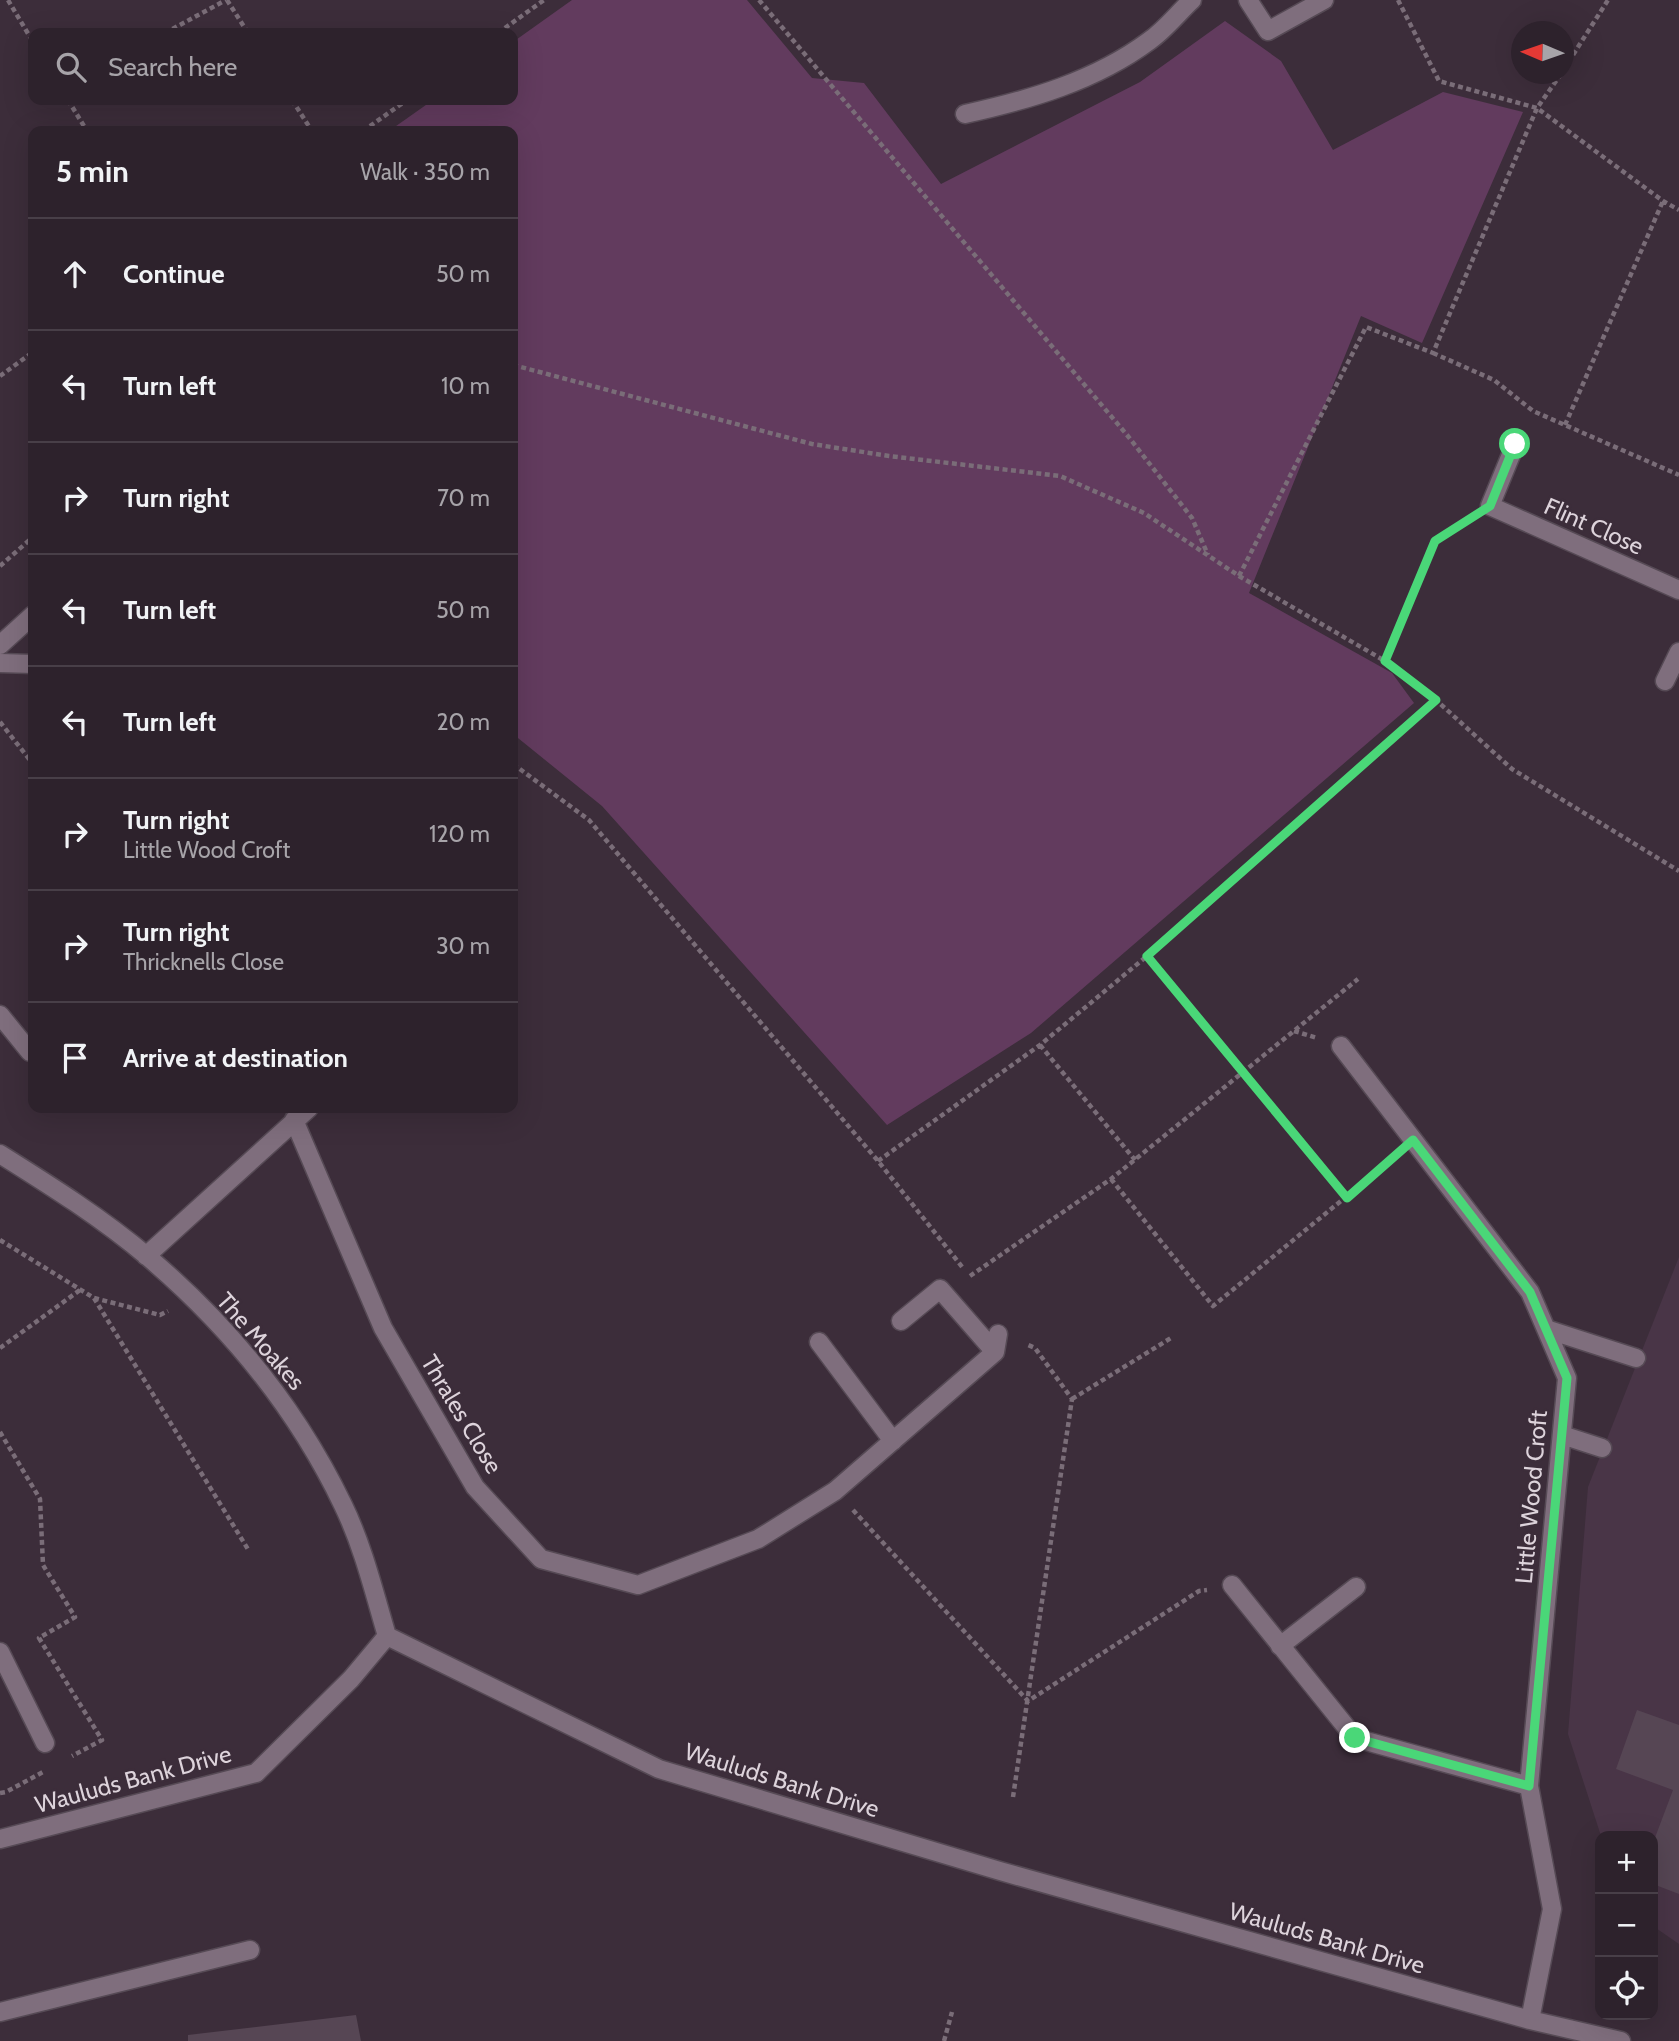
<!DOCTYPE html>
<meta charset="utf-8">
<style>
:root{--surface:#2d222c;--page:#352a34;--text:#f1f3f6;--muted:#a7a4a9;--line:#483f48}
body{margin:0;font-family:Cabin,sans-serif;background:var(--page);color:var(--text)}
.controls{position:absolute;right:21px;bottom:21px;display:grid;overflow:hidden;border-radius:14px;box-shadow:0 7px 28px #0002}
.controls button{width:63px;height:63px;display:grid;place-items:center;padding:0;border:0;border-bottom:2px solid var(--line);background:var(--surface);color:var(--text);font:35px sans-serif}
.compass{position:absolute;left:1511px;top:21px;width:63px;height:63px;border-radius:50%;background:var(--surface);box-shadow:0 7px 28px #0002;rotate:272deg}
.stop{position:absolute;width:21px;height:21px;margin:-16px;border:5px solid #4ad778;border-radius:50%;background:#fff}
.stop.end{background:#4ad778;border-color:#fff;box-shadow:0 2px 7px #0008}
.list{margin:0;padding:0;list-style:none}
h2{display:flex;justify-content:space-between;align-items:center;height:91px;margin:0;padding:0 28px;font-size:30px}
h2 small{font-size:23px;font-weight:400;color:var(--muted)}
.list li{display:grid;grid-template-columns:46px 1fr auto;gap:21px;align-items:center;box-sizing:border-box;height:112px;padding:0 28px;border-top:2px solid var(--line)}
.list b{display:block;font-size:26px;white-space:nowrap}
.list p{margin:0;font-size:23px;white-space:nowrap;color:var(--muted)}
.list em{font-size:23px;font-style:normal;color:var(--muted)}
.icon{flex:none;width:38px;height:38px;fill:none;stroke:currentColor;stroke-width:2;stroke-linecap:round;stroke-linejoin:round}
.map{position:relative;flex:none;width:1679px;height:2041px;overflow:hidden}
.search{position:absolute;background:var(--surface);box-shadow:0 7px 28px #0002;left:28px;top:28px;width:490px;height:77px;display:flex;align-items:center;gap:18px;box-sizing:border-box;padding:0 24px;border-radius:14px;color:var(--muted);font-size:26px}
.panel{position:absolute;background:var(--surface);box-shadow:0 7px 28px #0002;left:28px;top:126px;width:490px;height:987px;border-radius:14px}
.map>svg:first-child{display:block}
.built{fill:#493547}
.green{fill:#623b5e}
.building{fill:#564654}
.lines{fill:none;stroke-linecap:round;stroke-linejoin:round}
.minor-casing{stroke:#564a55;stroke-width:21}
.path{stroke:#7a6d78;stroke-width:4.5;stroke-dasharray:5 3.5;stroke-linecap:butt}
.minor{stroke:#7f6e7d;stroke-width:18}
.route{stroke:#4ad778;stroke-width:9}
.labels{text-anchor:middle;dominant-baseline:central;stroke-width:5;stroke-linejoin:round;paint-order:stroke}
.street-label{font-size:24px;fill:#ddd3db;stroke:#3c2d3a}
</style>
<div class="map">
<svg width="1679" height="2041" viewBox="0 0 1679 2041">
<rect width="100%" height="100%" fill="#3c2d3a"/>
<path class="built" d="M1679,1257V1944L1653,1926V1836H1601L1568,1734L1588,1487Z"/>
<path class="green" d="M572,0H747L812,78L864,83L941,184L1140,82L1225,21L1281,61L1333,150L1443,92L1523,112L1422,343L1361,316L1249,593L1392,673L1414,703L1031,1033L887,1125L602,806L513,734V131H389L433,100H513V42Z"/>
<path class="building" d="M1637,1710L1679,1725V1894L1653,1884V1843L1673,1790L1616,1769Z
M356,2015L361,2041H188V2035Z"/>
<g class="lines">
<g class="minor-casing">
<path id="minor" d="M1248,0L1268,31L1324,0
M965,114C1029,100 1095,81 1149,41C1165,30 1178,13 1192,0
M1515,445L1490,506L1679,590
M0,645L33,615
M0,663L33,664
M1665,681L1679,652
M0,1015L30,1052
M1341,1046L1530,1292L1567,1378L1529,1786L1552,1909L1530,2020
M294,1120L383,1328L475,1487L541,1559L638,1585L758,1539L835,1491L995,1352L998,1334
M0,1154C51,1186 102,1218 148,1257C229,1326 297,1409 343,1505C363,1546 374,1592 387,1636
M146,1256L309,1108
M901,1321L940,1289L995,1352
M1546,1329L1636,1358
M819,1342L893,1441
M1562,1435L1602,1448
M1232,1585L1355,1738L1529,1786
M387,1636L659,1769L1000,1871L1530,2020L1621,2041
M1280,1646L1356,1587
M0,1652L45,1743
M0,1839L256,1773L351,1679L387,1636
M0,2012L250,1950"/>
</g>
<path class="path" d="M8,0L33,42
M227,0L248,33
M759,0L1127,435L1192,518L1208,555
M1398,0L1439,81L1537,108L1663,201L1679,210
M165,33L226,0
M498,33L544,0
M1564,69L1608,0
M68,100L87,131
M292,100L312,131
M363,131L407,100
M1433,353L1494,380L1533,411L1679,475
M513,365L812,444L889,456L1060,476L1144,513L1239,576L1385,661L1436,700
M0,376L33,352
M1565,425L1663,201
M0,566L33,537
M1239,576L1366,327L1433,353L1537,108L1561,74
M1385,661L1435,541L1469,520
M0,722L33,764
M513,764L589,820L878,1161L963,1268
M1147,956L1347,1198
M1294,1031L1317,1038
M1040,1045L1135,1160
M878,1161L1040,1045L1147,956L1436,700L1512,769L1679,871
M1111,1179L1213,1306L1392,1159
M0,1240L94,1298L160,1315L168,1311
M970,1276L1111,1179L1358,979
M94,1298L249,1551
M0,1348L80,1290
M1072,1399L1171,1338
M0,1432L40,1499L43,1565L75,1617L39,1638L102,1740L72,1756
M853,1510L1028,1701L1199,1591L1207,1590
M0,1793L6,1792L43,1772
M1013,1797L1072,1399L1035,1348L1026,1344
M944,2041L952,2012"/>
<use href="#minor" class="minor"/>
</g>
<g class="lines">
<path class="route" d="M1355,1738L1529,1786L1567,1378L1530,1292L1413,1140L1347,1198L1147,956L1436,700L1385,661L1435,541L1490,506L1515,444"/>
</g>
<g class="labels">
<g class="street-label">
<text transform="translate(1594 526) rotate(24)">Flint Close</text>
<text transform="translate(261 1341) rotate(49)">The Moakes</text>
<text transform="translate(462 1414) rotate(59)">Thrales Close</text>
<text transform="translate(1531 1497) rotate(-85)">Little Wood Croft</text>
<text transform="translate(133 1779) rotate(-15)">Wauluds Bank Drive</text>
<text transform="translate(782 1780) rotate(17)">Wauluds Bank Drive</text>
<text transform="translate(1327 1938) rotate(16)">Wauluds Bank Drive</text>
</g>
</g>
</svg>
<div class="controls">
<button>+</button>
<button>−</button>
<button><svg class="icon" aria-label="locate" viewBox="0 0 24 24"><circle cx="12" cy="12" r="6"/><path d="M12 2v4M12 18v4M2 12h4M18 12h4"/></svg></button>
</div>
<svg class="compass" viewBox="-18 -18 36 36"><path d="M0-13l5 13h-10z" fill="#e53935"/><path d="M0 13l5-13h-10z" fill="#a7a4a9"/></svg>
<div class="stop" style="left:1515px;top:444px"></div>
<div class="stop end" style="left:1355px;top:1738px"></div>
<div class="search"><svg class="icon" aria-label="search" viewBox="0 0 24 24"><circle cx="10" cy="10" r="6"/><path d="M15 15l6 6"/></svg>Search here</div>
<section class="panel">
<h2>5 min<small>Walk · 350 m</small></h2>
<ul class="list">
<li><svg class="icon" aria-label="ahead" viewBox="0 0 24 24"><path d="M12 20V5M6 11l6-6 6 6"/></svg><div><b>Continue</b></div><em>50 m</em></li>
<li><svg class="icon" aria-label="left" viewBox="0 0 24 24"><path d="M17 20v-9H6M10 6l-5 5 5 5"/></svg><div><b>Turn left</b></div><em>10 m</em></li>
<li><svg class="icon" aria-label="right" viewBox="0 0 24 24"><path d="M7 20v-9h11M14 6l5 5-5 5"/></svg><div><b>Turn right</b></div><em>70 m</em></li>
<li><svg class="icon" aria-label="left" viewBox="0 0 24 24"><path d="M17 20v-9H6M10 6l-5 5 5 5"/></svg><div><b>Turn left</b></div><em>50 m</em></li>
<li><svg class="icon" aria-label="left" viewBox="0 0 24 24"><path d="M17 20v-9H6M10 6l-5 5 5 5"/></svg><div><b>Turn left</b></div><em>20 m</em></li>
<li><svg class="icon" aria-label="right" viewBox="0 0 24 24"><path d="M7 20v-9h11M14 6l5 5-5 5"/></svg><div><b>Turn right</b><p>Little Wood Croft</p></div><em>120 m</em></li>
<li><svg class="icon" aria-label="right" viewBox="0 0 24 24"><path d="M7 20v-9h11M14 6l5 5-5 5"/></svg><div><b>Turn right</b><p>Thricknells Close</p></div><em>30 m</em></li>
<li><svg class="icon" aria-label="arrive" viewBox="0 0 24 24"><path d="M6 21V4h12l-3 4 3 4H6"/></svg><div><b>Arrive at destination</b></div></li>
</ul>
</section>
</div>
